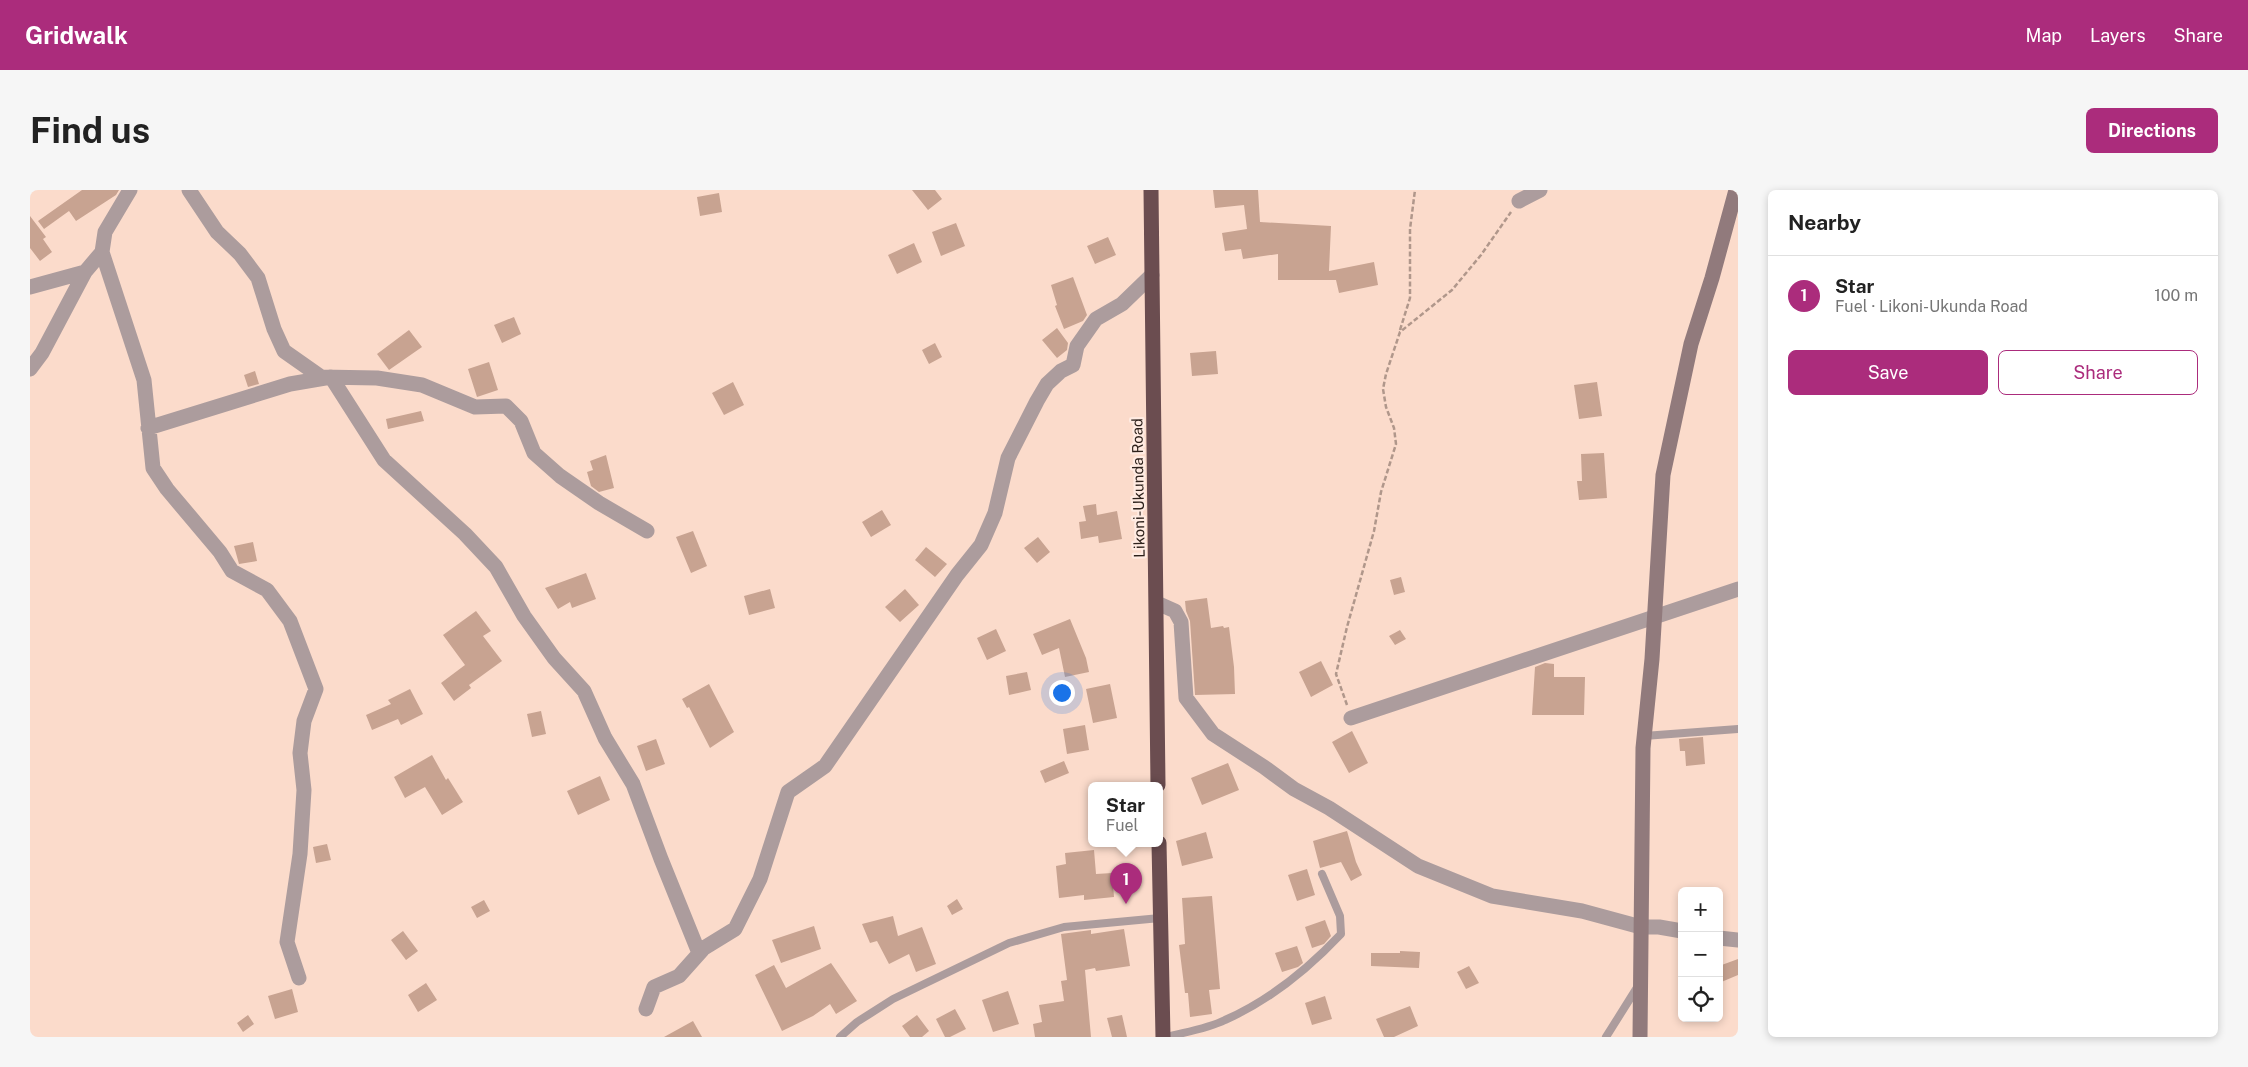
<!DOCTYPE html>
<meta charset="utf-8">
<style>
:root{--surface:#fff;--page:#f6f6f6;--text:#222;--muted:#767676;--line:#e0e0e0;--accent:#ab2c7c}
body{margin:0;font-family:"Public Sans",sans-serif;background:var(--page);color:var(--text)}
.controls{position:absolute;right:15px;bottom:15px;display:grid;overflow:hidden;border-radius:8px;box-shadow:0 2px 8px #0003}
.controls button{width:45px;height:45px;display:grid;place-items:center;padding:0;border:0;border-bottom:1px solid var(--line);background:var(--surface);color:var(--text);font:25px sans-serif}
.you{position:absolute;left:1031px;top:502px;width:18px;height:18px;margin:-12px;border:4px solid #fff;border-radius:50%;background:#1a73e8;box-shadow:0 0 0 8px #1a73e833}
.badge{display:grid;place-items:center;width:32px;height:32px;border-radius:50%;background:var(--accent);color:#fff;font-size:16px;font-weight:700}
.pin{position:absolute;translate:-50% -41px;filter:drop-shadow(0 1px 2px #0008)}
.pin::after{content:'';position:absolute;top:26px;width:18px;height:15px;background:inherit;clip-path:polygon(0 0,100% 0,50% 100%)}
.popup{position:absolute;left:1058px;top:592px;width:75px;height:65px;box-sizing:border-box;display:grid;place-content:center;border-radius:8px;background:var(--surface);filter:drop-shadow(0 1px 4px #0005);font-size:16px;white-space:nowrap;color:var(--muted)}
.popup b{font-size:19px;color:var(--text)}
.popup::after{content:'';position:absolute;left:50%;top:100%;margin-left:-10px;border:10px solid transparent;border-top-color:var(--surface)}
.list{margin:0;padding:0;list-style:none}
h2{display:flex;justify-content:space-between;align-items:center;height:65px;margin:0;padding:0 20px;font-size:21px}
h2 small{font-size:16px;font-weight:400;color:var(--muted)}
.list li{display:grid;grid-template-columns:32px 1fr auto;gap:15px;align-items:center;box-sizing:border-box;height:80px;padding:0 20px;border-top:1px solid var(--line)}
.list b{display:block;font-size:19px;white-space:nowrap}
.list p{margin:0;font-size:16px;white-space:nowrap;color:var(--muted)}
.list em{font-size:16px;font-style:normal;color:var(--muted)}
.actions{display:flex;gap:10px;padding:15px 20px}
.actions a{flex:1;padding:11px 0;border:1px solid var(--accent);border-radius:8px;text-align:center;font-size:18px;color:var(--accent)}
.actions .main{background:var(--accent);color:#fff}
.icon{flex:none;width:28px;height:28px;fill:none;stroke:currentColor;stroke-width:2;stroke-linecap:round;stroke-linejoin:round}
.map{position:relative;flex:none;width:1708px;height:847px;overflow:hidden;border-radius:8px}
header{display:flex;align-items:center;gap:30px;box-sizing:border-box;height:70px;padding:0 25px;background:var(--accent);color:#fff}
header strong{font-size:24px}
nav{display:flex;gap:28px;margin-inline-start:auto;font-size:18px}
.intro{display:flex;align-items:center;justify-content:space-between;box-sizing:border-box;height:120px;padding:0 30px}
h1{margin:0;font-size:35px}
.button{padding:12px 22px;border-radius:8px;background:var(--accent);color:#fff;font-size:18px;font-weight:700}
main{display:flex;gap:30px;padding:0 30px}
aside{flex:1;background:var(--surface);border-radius:8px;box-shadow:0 2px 8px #0003}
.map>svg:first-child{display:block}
.building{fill:#c8a391}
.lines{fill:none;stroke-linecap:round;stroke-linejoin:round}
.path{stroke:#b0978b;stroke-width:2.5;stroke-dasharray:5 2.5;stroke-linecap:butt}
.lane{stroke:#ac9c9d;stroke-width:8}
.street{stroke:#ac9c9d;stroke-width:15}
.secondary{stroke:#917a7c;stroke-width:15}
.highway{stroke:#6b4d50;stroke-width:15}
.labels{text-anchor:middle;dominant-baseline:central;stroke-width:4.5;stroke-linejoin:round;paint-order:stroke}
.street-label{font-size:15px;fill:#2d211b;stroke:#ffebe2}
</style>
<header>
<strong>Gridwalk</strong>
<nav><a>Map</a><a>Layers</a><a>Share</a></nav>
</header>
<div class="intro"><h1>Find us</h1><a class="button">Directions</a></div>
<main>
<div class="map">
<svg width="1708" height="847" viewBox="0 0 1708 847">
<rect width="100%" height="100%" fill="#fbdbcb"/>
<path class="building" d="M52,0H89L86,5L46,31L39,21L14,39L8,31Z
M882,0H905L912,9L898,20Z
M1183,0H1228L1230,32L1301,36L1299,81L1344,72L1348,95L1309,103L1306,90H1248V64L1213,69L1211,59L1195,61L1192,43L1217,39L1214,15L1185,18Z
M689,3L692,22L670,26L667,7Z
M0,26L16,47L13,49L22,62L10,71L0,58Z
M926,33L935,56L911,66L902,42Z
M1078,47L1086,65L1065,74L1057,56Z
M884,53L892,72L867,84L858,65Z
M1043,87L1057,125L1053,131L1034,139L1025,116L1027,115L1021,95Z
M484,127L491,144L472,153L464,135Z
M1027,138L1038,153L1037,160L1027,168L1012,150Z
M379,140L392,157L359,180L347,164Z
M905,153L912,167L899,174L892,160Z
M1186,161L1188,184L1162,186L1160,163Z
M459,172L468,200L447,207L438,179Z
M225,181L229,194L218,197L214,185Z
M703,192L714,215L694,225L682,203Z
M1567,192L1572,226L1549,229L1544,195Z
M391,221L394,231L358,239L356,229Z
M1574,263L1577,308L1549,310L1547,291H1552L1551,264Z
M576,265L584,298L569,302L561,296L557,282L563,280L560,271Z
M1066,314L1067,325L1087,321L1092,349L1069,353L1068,346L1051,349L1049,332L1056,331L1053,316Z
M852,320L861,335L841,347L832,332Z
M663,341L677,376L661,383L646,347Z
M1008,347L1020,362L1007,373L994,358Z
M223,352L227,371L209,374L204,356Z
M896,357L917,374L905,387L885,370Z
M556,383L566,409L542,418L540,412L528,419L515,398Z
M1371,387L1375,402L1364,405L1360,390Z
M740,399L745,418L719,425L714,406Z
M875,399L889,415L870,432L855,417Z
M1177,408L1181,438L1193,436L1194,438L1199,437L1204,477L1205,504L1165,505L1160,431L1156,421L1155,411Z
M446,421L461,441L453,446L472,471L439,495L441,498L424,511L411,493L435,475L413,445Z
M1040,429L1056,468L1059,482L1035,487L1029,458L1012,465L1003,444Z
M966,439L976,461L957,470L947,448Z
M1370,440L1376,449L1365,455L1359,446Z
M1291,471L1303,495L1281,507L1269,482Z
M1515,473L1524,474V487H1555L1554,525H1502L1505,477Z
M997,482L1001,500L979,505L976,486Z
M679,494L704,542L680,558L659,517L657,518L652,509Z
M1080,494L1087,528L1063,533L1056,499Z
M380,499L393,524L371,535L368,529L342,540L336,525L361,514L358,510Z
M511,521L516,544L502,547L497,524Z
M1055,535L1059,560L1037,564L1033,539Z
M1322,541L1338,573L1319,583L1302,552Z
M1673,547L1675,574L1656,576L1655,561H1650L1649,549Z
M626,549L635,574L616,581L607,556Z
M402,565L416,590L418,588L433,612L412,625L395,597L375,608L364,587Z
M1034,571L1039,583L1015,593L1010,581Z
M1198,573L1209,600L1172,615L1161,588Z
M570,586L580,610L548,625L537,601Z
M1317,641L1326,672L1332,685L1321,691L1311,672L1290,678L1283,651Z
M1176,642L1183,668L1152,676L1146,651Z
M297,654L301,670L286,673L283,657Z
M1064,660L1066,684L1082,683L1084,707L1054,710V705L1029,708L1026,676L1036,674L1035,663Z
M1277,679L1285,705L1267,711L1258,685Z
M1182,706L1190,799L1179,800L1182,824L1160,827L1158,803H1155L1149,755L1155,754L1152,708Z
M927,709L933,719L922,725L917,716Z
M454,710L460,721L447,728L441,717Z
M863,726L868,746L892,737L906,774L886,782L879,764L859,774L847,751L840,753L832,734Z
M1295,730L1301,746L1294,754L1282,758L1275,737Z
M784,736L791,759L751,773L742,750Z
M1094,739L1100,776L1066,781L1065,778L1055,780L1061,847H1005L1003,834L1012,832L1009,815L1034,811L1031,791L1037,790L1031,744L1061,740V744Z
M373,741L388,761L376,770L361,750Z
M1267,756L1273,773L1268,777L1252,782L1245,763Z
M1370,761L1390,762L1389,778L1341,776V763H1370Z
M1708,769V785L1689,793V776Z
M801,773L827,811L806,824L800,814L783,826L752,841L725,785L744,775L756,798Z
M1439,776L1449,793L1436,799L1427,782Z
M396,793L407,810L388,822L378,805Z
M262,799L268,822L245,829L238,806Z
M978,801L989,834L963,842L952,810Z
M1295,806L1302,829L1282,835L1275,813Z
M1380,816L1388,836L1364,847H1354L1346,829Z
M925,819L936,839L920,847H915L906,829Z
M218,825L224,834L213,842L207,833Z
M887,825L899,841L892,847H880L872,836Z
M1092,825L1097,847H1082L1077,828Z
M663,831L672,847H634Z"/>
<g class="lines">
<path class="path" d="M1370,140L1380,108V39L1385,0
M1317,515L1306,484L1317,437L1344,341L1351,302L1366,254L1364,238L1356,217L1353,199L1356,184L1370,142L1422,100L1451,65L1481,22"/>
<path class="lane" d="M1614,546L1708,539
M810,847L827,832L863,809L979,753L1034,737L1130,728
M1136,847C1155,842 1177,839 1195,830C1238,811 1279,778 1311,744L1310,726L1292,684
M1576,847L1608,796"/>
<path class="street" d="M100,0L75,42L72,62L114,190L123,278L137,299L190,362L202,381L237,400L260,431L286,499L274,531L270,563L274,600L270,664L257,752L269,788
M159,0L187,42L210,64L228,88L244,139L254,161L291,187L347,188L392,195L445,217L476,216L491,231L504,263L530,286L569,313L617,341
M1489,11L1510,0
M0,97L55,82
M0,179L12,163L55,82L72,62
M118,238L260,194L301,187L354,270L435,344L466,377L494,426L524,468L554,501L575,548L603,594L631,669L669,763
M1127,413L1145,421L1151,432L1156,508L1183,544L1234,577L1264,599L1299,618L1388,676L1462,706L1552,721L1611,737H1629L1652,741
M1321,528L1708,399
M1689,748L1708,750
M616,819L624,797L649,786L674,758L705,739L730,689L758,602L795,576L927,385L951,355L965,323L978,268L1007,211L1017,194L1031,181L1043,175L1047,156L1066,129L1092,114L1122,85"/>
<path class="secondary" d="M1610,847L1613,558L1622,469L1633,285L1661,154L1682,88L1706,0"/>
<path class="highway" d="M1121,0L1128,595
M1129,653L1133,847"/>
</g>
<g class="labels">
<g class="street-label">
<text transform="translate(1108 298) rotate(-91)">Likoni-Ukunda Road</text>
</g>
</g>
</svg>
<div class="controls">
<button>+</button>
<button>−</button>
<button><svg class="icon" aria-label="locate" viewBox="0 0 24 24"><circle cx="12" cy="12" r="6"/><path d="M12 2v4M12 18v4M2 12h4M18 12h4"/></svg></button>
</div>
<div class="you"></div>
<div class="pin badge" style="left:1096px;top:714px">1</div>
<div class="popup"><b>Star</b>Fuel</div>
</div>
<aside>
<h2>Nearby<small></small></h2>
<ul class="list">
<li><span class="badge">1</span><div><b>Star</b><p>Fuel · Likoni-Ukunda Road</p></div><em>100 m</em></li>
</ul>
<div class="actions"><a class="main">Save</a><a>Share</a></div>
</aside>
</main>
